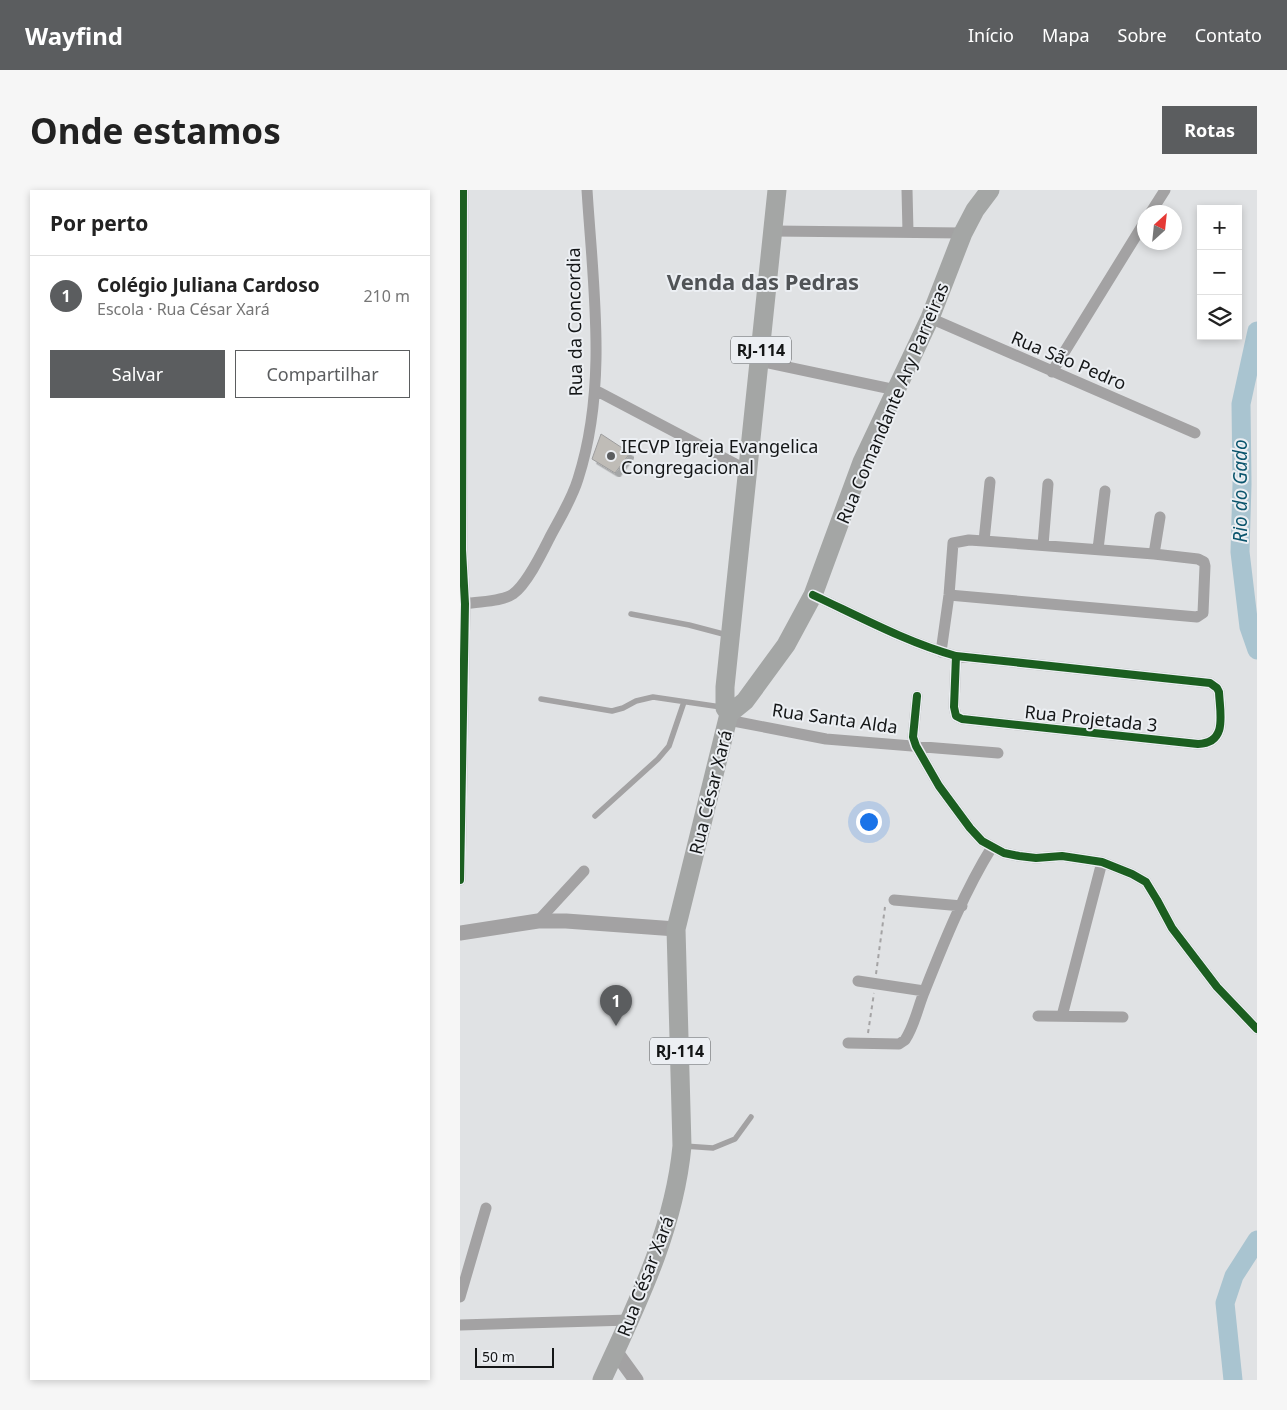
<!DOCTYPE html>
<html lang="pt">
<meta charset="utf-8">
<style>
:root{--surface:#fff;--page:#f6f6f6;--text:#222;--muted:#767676;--line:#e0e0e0;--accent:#5b5d5f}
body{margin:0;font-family:"Noto Sans",sans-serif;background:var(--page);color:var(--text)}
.controls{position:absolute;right:15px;top:15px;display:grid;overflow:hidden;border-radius:0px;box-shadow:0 2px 8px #0003}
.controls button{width:45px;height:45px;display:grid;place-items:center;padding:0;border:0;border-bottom:1px solid var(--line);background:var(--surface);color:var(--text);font:25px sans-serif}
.compass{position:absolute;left:677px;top:15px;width:45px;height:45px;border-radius:50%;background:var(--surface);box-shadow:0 2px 8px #0003;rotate:27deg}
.scale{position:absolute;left:15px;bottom:12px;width:79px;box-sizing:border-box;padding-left:5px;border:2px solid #141617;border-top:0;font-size:14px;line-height:18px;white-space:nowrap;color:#141617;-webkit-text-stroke:4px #eceff3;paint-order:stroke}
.you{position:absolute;left:408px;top:631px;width:18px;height:18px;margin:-12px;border:4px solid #fff;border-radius:50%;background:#1a73e8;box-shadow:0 0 0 8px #1a73e833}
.badge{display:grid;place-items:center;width:32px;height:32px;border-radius:50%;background:var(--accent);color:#fff;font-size:16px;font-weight:700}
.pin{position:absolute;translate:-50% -41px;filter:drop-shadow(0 1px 2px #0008)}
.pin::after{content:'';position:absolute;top:26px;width:18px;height:15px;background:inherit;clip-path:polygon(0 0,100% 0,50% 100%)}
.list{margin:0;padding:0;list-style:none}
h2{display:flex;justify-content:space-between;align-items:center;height:65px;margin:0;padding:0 20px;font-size:21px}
h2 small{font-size:16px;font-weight:400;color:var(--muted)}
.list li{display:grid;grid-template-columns:32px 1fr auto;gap:15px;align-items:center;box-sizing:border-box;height:80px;padding:0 20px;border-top:1px solid var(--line)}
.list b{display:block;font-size:19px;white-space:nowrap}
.list p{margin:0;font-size:16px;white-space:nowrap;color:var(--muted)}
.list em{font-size:16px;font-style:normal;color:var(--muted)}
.actions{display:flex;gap:10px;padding:15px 20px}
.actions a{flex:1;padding:11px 0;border:1px solid var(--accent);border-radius:0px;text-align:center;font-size:18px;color:var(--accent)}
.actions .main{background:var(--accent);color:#fff}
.icon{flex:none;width:28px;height:28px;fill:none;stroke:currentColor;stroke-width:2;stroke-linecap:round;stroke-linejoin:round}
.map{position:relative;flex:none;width:797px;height:1190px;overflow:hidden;border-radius:0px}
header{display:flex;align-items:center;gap:30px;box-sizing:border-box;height:70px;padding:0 25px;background:var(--accent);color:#fff}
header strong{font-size:24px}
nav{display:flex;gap:28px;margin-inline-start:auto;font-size:18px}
.intro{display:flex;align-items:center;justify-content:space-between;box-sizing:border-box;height:120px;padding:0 30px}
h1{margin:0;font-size:35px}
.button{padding:12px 22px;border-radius:0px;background:var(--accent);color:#fff;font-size:18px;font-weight:700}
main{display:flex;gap:30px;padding:0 30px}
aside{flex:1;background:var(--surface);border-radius:0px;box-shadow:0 2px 8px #0003}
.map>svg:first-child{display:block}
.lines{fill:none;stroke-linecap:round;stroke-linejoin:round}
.river{stroke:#a9c4d0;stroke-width:19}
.building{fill:#bfbcb7;stroke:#9d9d9e;filter:url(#shadow)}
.path{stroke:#a4a3a4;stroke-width:2;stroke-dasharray:4 4;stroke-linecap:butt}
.service{stroke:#a3a2a3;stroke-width:5.5}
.minor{stroke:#a3a2a3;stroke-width:11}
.tertiary{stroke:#a3a2a3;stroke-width:15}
.primary{stroke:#a4a6a5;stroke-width:19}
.cycleway-casing{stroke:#eceff3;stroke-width:11}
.cycleway{stroke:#1b5e20;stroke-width:8}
.poi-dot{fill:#5b5d5f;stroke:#eceff3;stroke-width:2}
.labels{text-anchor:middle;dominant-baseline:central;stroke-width:4;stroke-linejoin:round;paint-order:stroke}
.shield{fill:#eceff3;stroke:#555759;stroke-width:1}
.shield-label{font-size:16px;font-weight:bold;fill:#141617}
.street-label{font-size:18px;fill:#141617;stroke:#eceff3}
.poi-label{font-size:18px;fill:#141617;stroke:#eceff3;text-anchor:start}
.water-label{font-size:19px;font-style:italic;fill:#0b556d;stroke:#eceff3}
.district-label{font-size:22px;font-weight:bold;fill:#505356;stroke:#eceff3}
</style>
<header>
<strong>Wayfind</strong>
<nav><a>Início</a><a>Mapa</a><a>Sobre</a><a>Contato</a></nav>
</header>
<div class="intro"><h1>Onde estamos</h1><a class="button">Rotas</a></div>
<main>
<aside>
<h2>Por perto<small></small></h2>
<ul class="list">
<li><span class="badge">1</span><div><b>Colégio Juliana Cardoso</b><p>Escola · Rua César Xará</p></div><em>210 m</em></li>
</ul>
<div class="actions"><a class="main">Salvar</a><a>Compartilhar</a></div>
</aside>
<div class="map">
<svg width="797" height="1190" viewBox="0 0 797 1190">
<defs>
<filter id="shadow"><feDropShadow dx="4.5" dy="4.5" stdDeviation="0" flood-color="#0004"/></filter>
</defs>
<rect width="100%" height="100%" fill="#e0e2e4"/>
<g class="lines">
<path class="river" d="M797,141L781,214L782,294L780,362L789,437L797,460
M773,1190L765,1113L774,1086L797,1050"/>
</g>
<path class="building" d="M141,244L170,263L155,283L132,269Z"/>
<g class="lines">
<path class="path" d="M416,784L425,717
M408,843L414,803"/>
<path class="service" d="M171,424L229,435L267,445
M81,509L152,521L163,518L176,511L193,507L261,517
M135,626L198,569L209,556L224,512
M224,956L253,958L275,949L291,927"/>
<path class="minor" d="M447,0L448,42
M691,22L705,0
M313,41L503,43
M470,128L735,243
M299,171L436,200
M592,182L684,33
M135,200L287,280
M524,351L530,292
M583,355L588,294
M638,359L645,301
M694,364L700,327
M353,405C398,426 448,453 496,466L750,493L757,498L759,502C760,524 768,553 738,554L502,529L496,526L494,517L496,466
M5,414C20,411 41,412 53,404C67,394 82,363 90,347C100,328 112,309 118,289C148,196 133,96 127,0
M481,462L489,405L493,353L509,350L524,351L694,364L738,369L744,372L745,376L743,423L737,427L489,405
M457,506L453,547L456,556L479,596L510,638L522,651L544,663L559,666L576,668L602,666L642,672L672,684L686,692L697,710L712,738L757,797L797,839
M268,530L366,549L538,563
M0,690L5,414L2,360L3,0
M434,710L502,716
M78,731L124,681
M398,791L464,801
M578,826L663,827
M602,826L642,672
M388,853L439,854L445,850C455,835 458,816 465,800C484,752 505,700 532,657
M0,1107L26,1018
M0,1135L170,1130"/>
<path class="tertiary" d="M0,743L78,731H106L216,739
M155,1161L176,1190"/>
<path class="primary" d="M269,524L285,511L326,455L353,405L402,272L470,128L503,43L515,20L530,0
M142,1190C177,1114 214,1040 222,956L216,739L269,524L265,518V497L317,0"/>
<g class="cycleway-casing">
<path id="cycleway" d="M353,405C398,426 448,453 496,466L750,493L757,498L759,502C760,524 768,553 738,554L502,529L496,526L494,517L496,466
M457,506L453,547L456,556L479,596L510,638L522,651L544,663L559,666L576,668L602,666L642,672L672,684L686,692L697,710L712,738L757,797L797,839
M0,690L5,414L2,360L3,0"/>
</g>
<use href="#cycleway" class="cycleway"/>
</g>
<circle class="poi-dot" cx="151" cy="266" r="5"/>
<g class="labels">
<g class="shield">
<rect x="271" y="146.5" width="60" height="27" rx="4"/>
<rect x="190" y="847.5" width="60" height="27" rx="4"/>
</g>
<g class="shield-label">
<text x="301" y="160">RJ-114</text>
<text x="220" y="861">RJ-114</text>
</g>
<g class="street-label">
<text transform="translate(114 132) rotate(-91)">Rua da Concordia</text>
<text transform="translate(609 170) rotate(23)">Rua São Pedro</text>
<text transform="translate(432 213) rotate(-67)">Rua Comandante Ary Parreiras</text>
<text transform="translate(375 528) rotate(8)">Rua Santa Alda</text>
<text transform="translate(631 528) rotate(6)">Rua Projetada 3</text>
<text transform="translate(250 602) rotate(-76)">Rua César Xará</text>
<text transform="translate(185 1086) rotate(-69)">Rua César Xará</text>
</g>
<g class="poi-label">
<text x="161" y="256">IECVP Igreja Evangelica<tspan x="161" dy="21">Congregacional</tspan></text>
</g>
<g class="water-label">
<text transform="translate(780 301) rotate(-90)">Rio do Gado</text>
</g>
<g class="district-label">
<text x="303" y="91">Venda das Pedras</text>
</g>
</g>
</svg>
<div class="controls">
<button>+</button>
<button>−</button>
<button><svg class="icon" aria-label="layers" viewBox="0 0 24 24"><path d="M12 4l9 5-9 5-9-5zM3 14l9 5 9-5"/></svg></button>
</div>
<svg class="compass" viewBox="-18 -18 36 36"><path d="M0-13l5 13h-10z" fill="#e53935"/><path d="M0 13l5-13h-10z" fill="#767676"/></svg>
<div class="scale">50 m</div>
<div class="you"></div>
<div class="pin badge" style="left:156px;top:836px">1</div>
</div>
</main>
